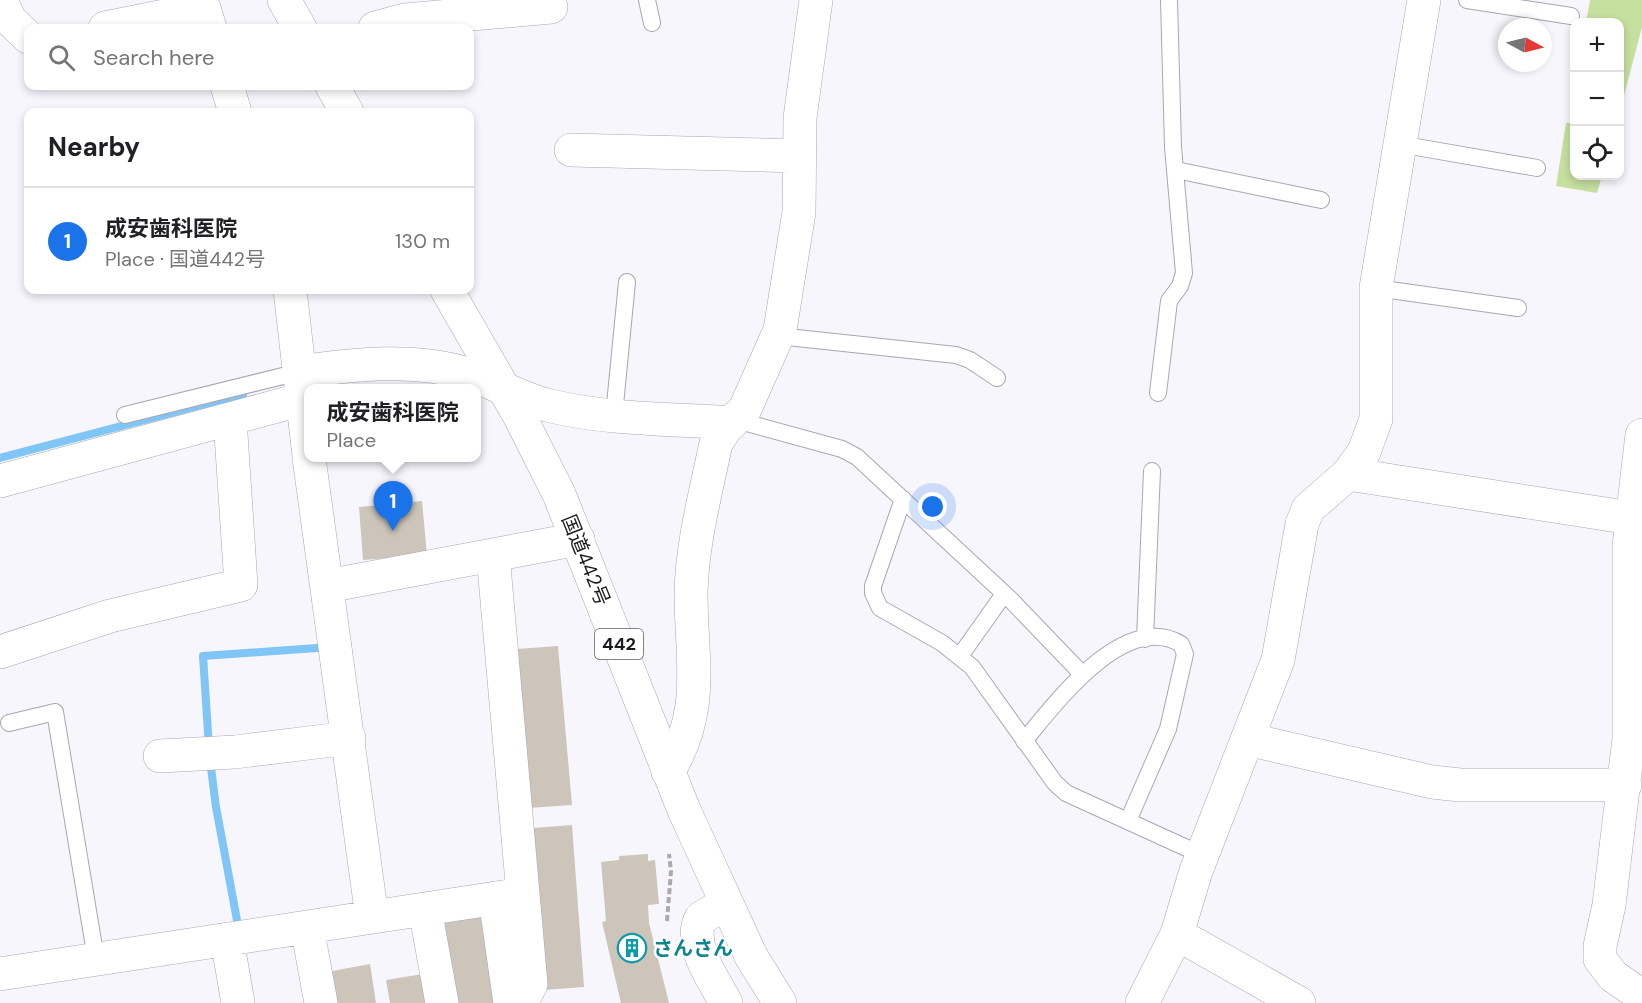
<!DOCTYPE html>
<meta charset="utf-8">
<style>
:root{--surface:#fff;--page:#f2f2f2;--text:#202124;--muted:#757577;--line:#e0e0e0;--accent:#1a73e8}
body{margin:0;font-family:"DM Sans","Noto Sans JP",sans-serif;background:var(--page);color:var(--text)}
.controls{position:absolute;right:18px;top:18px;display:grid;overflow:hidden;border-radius:12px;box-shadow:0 3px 9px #0003}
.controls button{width:54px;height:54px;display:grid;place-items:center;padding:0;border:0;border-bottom:2px solid var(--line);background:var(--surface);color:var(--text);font:30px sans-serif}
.compass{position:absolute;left:1498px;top:18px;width:54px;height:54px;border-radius:50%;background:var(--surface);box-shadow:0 3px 9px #0003;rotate:97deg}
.you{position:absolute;left:933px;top:507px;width:21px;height:21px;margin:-15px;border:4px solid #fff;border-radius:50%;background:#1a73e8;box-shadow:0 0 0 9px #1a73e833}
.badge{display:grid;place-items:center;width:39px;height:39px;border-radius:50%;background:var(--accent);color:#fff;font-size:20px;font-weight:700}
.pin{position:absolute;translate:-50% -50px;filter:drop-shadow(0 2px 3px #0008)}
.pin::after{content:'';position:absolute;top:32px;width:21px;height:18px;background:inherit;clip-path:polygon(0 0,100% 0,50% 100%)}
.popup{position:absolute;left:304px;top:384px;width:177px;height:78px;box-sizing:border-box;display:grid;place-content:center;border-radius:12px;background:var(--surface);filter:drop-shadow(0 2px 4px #0005);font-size:20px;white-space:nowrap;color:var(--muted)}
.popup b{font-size:22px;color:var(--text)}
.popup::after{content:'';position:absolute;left:50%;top:100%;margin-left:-12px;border:12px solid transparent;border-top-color:var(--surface)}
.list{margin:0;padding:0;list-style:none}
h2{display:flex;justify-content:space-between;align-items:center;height:78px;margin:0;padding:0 24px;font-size:26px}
h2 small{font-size:20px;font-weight:400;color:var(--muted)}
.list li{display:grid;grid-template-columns:39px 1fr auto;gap:18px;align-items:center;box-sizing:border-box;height:108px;padding:0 24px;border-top:2px solid var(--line)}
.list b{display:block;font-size:22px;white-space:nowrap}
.list p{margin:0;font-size:20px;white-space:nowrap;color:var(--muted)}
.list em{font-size:20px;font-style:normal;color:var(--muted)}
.icon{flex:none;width:33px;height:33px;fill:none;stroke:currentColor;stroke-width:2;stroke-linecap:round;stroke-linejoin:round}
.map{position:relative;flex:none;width:1642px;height:1003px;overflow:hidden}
.search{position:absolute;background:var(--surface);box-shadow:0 3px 9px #0003;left:24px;top:24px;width:450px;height:66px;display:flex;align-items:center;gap:15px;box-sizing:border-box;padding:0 21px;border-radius:12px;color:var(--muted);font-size:22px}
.panel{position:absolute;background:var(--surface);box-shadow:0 3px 9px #0003;left:24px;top:108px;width:450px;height:186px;border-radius:12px}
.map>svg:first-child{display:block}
.green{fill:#c5e09f}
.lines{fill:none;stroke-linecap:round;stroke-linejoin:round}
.stream{stroke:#7fc5f5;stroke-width:8}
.building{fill:#cdc5ba}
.service-casing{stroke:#a9a6b2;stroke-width:18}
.minor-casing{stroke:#a9a6b2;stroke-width:34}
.secondary-casing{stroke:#a9a6b2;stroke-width:34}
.trunk-casing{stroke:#a9a6b2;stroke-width:34}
.path{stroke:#aba9af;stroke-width:4;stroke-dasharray:6 3;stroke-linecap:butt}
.service{stroke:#fff;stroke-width:16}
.minor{stroke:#fff;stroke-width:33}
.secondary{stroke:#fff;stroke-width:33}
.trunk{stroke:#fff;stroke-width:33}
.labels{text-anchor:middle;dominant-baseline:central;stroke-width:5;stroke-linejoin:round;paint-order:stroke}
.shield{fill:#fff;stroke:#5f5e61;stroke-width:1.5}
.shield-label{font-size:18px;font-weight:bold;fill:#1a191d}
.street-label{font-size:20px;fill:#1a191d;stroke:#fff}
.culture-label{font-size:20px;font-weight:bold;fill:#0d838f;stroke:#fff;text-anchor:start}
</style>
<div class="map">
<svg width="1642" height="1003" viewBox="0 0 1642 1003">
<rect width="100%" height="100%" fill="#f8f6fd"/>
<path class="green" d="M1590,0H1642V27L1620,111V22H1586Z
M1566,123H1574V176H1602L1597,193L1556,186Z"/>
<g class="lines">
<path class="stream" d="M0,458L243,394
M209,748L203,656L317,648
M210,760L216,807L239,931"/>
</g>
<path class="building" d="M422,501L427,555L363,560L359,507Z
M558,646L572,805L529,808L517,649Z
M572,825L584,987L544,990L533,828Z
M648,854V861L655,860L659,904L648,905L649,923L669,1003H621L602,922L606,921L601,862L619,860V856Z
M482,914L499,1003H454L439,922Z
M370,964L376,1003H333L327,972Z
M429,973L434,1003H390L386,980Z"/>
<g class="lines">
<g class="service-casing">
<path id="service" d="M647,0L652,23
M1467,0L1571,16
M1399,144L1537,168
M1176,170L1321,200
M1376,288L1518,308
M778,336L956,355L970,360L997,378
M1158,393L1169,301L1180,286L1184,273L1173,147L1169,0
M125,415L299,372
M614,415L627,282
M736,420L842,449L857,457L1009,598L1082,674
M903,499L873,586V593L880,608L942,643L972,667L1055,783L1066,793L1202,855
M1145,639L1152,471
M960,656L1004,594
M9,723L55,712L96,959
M1024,741C1054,705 1124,610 1181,644L1185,654L1168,729L1128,821"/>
</g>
<g class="minor-casing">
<path id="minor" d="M1,0L10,20L28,37
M105,28L204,8L210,28
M375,28L405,20L551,7
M227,86L235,112
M571,150L799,156
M290,290L309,456
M299,372C355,364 416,357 471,375C498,384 523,400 551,406C610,420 673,419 732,423
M1642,435L1629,546V739L1609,905L1600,946V959L1613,976L1642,996
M309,458L372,917
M1348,474L1364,452L1376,419V288L1424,0
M0,481L303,399
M493,555L531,984L525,996L512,1003
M327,586L578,539
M0,652L110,616L241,585L230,419
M1247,739L1432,782L1460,785H1625
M160,756L235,752L349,738
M668,772C706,710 691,660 691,593C692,543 706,492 716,443L726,428L745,409L780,330L799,212L800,118L816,0
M495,898L510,1003
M425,909L442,1003
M307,927L321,1003
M1177,934L1299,1003
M227,939L238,1003
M0,974L523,894
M1142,1003L1177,934L1196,871L1278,660L1302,524L1308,509L1348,474L1631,518"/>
</g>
<g class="secondary-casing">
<path id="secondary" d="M726,1003C714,980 687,944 701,918L726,903"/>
</g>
<g class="trunk-casing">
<path id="trunk" d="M284,0L300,28
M332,86L347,112
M447,290L519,415L559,494L684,810L751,956L780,1003"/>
</g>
<path class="path" d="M667,921L671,871L669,854"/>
<use href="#service" class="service"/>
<use href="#minor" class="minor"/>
<use href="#secondary" class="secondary"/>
<use href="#trunk" class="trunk"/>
</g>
<defs>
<g id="building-ring" transform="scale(1.5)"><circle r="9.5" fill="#fff" stroke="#0f9aa8" stroke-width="1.5"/><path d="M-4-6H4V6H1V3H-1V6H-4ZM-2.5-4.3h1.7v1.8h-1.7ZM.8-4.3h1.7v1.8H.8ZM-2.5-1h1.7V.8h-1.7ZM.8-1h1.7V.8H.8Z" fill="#0f9aa8"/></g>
</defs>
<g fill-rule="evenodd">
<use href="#building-ring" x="632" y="948"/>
</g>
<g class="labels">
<rect class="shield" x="595" y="629" width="48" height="30" rx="4.5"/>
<g class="shield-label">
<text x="619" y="644">442</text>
</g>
<g class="street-label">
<text transform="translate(586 560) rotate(68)">国道442号</text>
</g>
<g class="culture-label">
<text x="653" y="948">さんさん</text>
</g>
</g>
</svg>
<div class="controls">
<button>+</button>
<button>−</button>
<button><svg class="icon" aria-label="locate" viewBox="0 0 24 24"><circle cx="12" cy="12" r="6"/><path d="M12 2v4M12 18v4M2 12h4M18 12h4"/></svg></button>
</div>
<svg class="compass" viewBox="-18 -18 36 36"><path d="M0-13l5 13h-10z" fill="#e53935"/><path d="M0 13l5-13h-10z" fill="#757577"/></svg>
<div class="you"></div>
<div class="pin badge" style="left:393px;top:531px">1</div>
<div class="popup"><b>成安歯科医院</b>Place</div>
<div class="search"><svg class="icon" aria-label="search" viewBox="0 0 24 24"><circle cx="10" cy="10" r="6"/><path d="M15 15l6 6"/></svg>Search here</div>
<section class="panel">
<h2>Nearby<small></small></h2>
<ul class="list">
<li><span class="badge">1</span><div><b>成安歯科医院</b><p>Place · 国道442号</p></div><em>130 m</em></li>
</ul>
</section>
</div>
